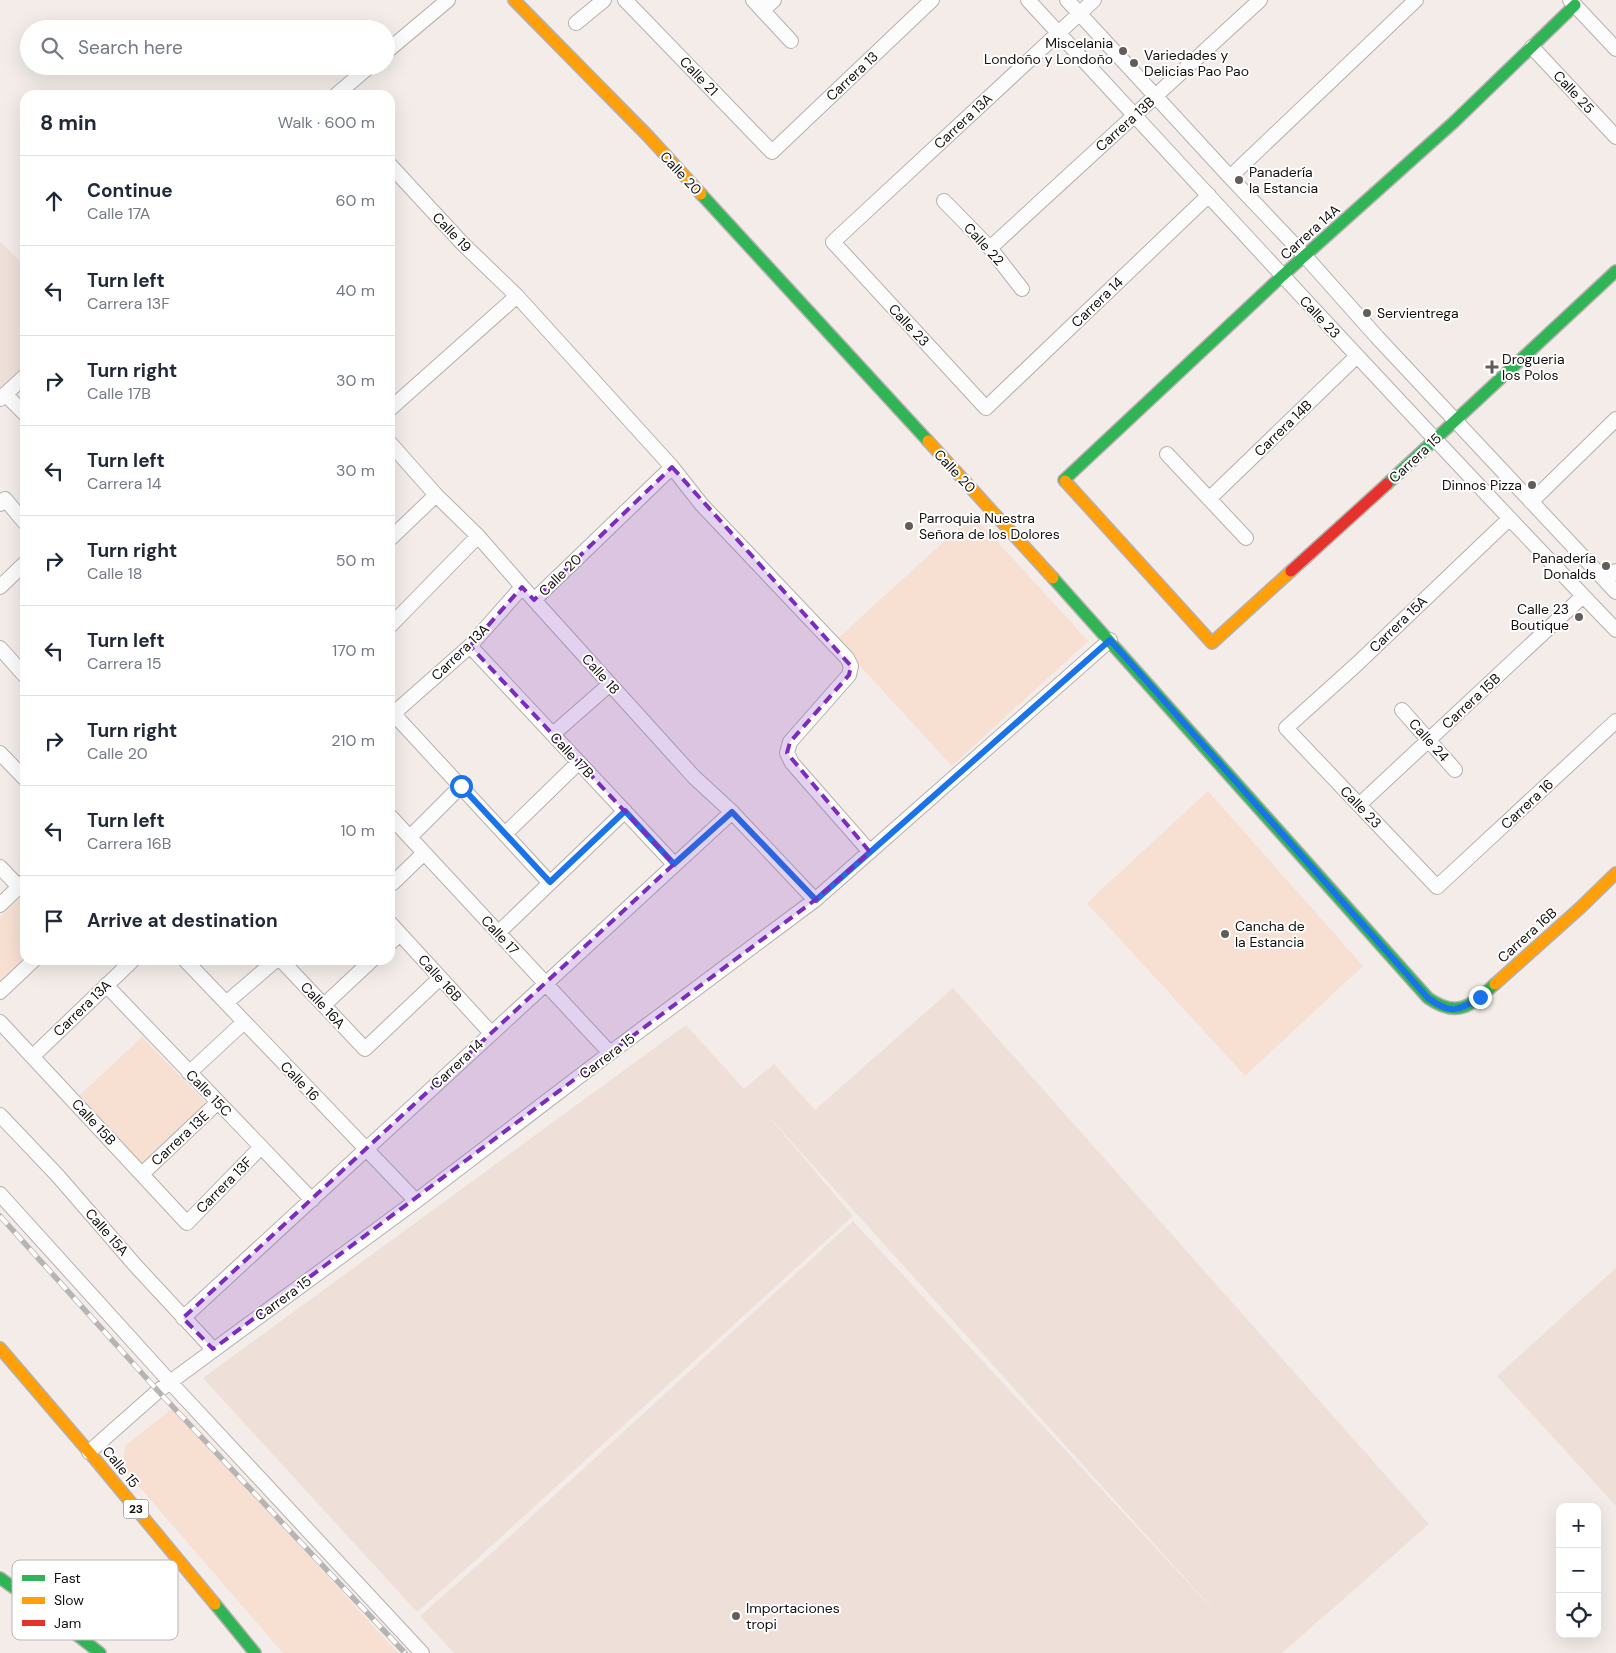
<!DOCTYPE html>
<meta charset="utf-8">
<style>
:root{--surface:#fff;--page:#f2f2f3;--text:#1f2937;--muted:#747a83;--line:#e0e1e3}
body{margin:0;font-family:"DM Sans",sans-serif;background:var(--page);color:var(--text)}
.controls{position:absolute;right:15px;bottom:15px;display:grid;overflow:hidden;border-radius:10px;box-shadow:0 5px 20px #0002}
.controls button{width:45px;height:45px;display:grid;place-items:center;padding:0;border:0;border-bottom:1px solid var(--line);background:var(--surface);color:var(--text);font:25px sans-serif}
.stop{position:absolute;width:15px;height:15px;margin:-11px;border:4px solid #1a73e8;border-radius:50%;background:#fff}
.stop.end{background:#1a73e8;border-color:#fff;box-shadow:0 1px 5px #0008}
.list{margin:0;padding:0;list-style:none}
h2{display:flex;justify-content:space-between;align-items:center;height:65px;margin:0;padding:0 20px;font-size:21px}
h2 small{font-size:16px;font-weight:400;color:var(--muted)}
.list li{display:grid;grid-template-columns:32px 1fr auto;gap:15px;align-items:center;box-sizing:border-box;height:90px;padding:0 20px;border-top:1px solid var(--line)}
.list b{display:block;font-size:19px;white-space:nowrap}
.list p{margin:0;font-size:16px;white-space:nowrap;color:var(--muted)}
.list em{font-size:16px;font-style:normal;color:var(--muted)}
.icon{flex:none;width:28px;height:28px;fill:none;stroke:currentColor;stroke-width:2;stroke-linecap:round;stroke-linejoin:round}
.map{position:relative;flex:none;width:1616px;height:1653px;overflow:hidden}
.search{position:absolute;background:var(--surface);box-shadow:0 5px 20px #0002;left:20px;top:20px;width:375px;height:55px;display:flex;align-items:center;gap:12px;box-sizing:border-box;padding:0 18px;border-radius:28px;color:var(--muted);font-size:19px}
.panel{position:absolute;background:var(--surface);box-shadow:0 5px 20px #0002;left:20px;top:90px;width:375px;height:875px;border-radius:15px}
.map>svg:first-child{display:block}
.built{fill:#eee0d9}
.green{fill:#f7dfd2}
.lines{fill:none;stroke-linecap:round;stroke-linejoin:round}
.street-casing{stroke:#b5b0ad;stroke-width:16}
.fast-casing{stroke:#b5b0ad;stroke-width:14}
.slow-casing{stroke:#b5b0ad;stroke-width:14}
.jam-casing{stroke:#b5b0ad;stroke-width:14}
.street{stroke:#fdfcfc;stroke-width:14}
.fast{stroke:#30b455;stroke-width:11}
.slow{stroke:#ff9f0a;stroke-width:11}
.jam{stroke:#e5322d;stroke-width:11}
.rail-casing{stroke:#b7b5b4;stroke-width:5.5}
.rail{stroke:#fff;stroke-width:4;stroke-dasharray:11;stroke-linecap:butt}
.route{stroke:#1a73e8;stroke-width:6}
.marked{fill:#7b2cbf;fill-opacity:0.2;stroke:#7b2cbf;stroke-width:4;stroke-dasharray:10 6;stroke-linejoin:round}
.poi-dot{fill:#625d5b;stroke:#fff;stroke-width:2}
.labels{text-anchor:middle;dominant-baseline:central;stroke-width:4;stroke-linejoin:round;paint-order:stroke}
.shield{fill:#fff;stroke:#5a5856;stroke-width:1}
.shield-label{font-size:12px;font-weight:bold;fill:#14100e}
.poi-label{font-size:14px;fill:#14100e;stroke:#fff;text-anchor:start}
.street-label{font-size:14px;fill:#14100e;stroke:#fff}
.key{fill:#fff;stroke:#b8b7b7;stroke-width:1}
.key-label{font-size:14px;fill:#14100e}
</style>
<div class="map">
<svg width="1616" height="1653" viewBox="0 0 1616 1653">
<rect width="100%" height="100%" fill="#f3ece9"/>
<path class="built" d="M0,241L25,266V376L0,399Z
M953,988L1429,1524L1282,1653H454L420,1616L496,1549L853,1221L1230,1628L763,1110L853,1216L477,1559L417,1612L203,1378L686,1025L744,1089L774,1064L815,1110Z
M1616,1268V1506L1497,1376Z"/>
<path class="green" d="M973,515L1088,641L952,766L836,640Z
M1208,791L1363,966L1245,1076L1087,903Z
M25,894V957L0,980V917Z
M142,1037L207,1104L142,1164L80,1095Z
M173,1408L398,1653H283L129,1475L123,1459L126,1445Z"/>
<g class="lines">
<g class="street-casing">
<path id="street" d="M625,0L772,152L932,0
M753,0L791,41
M1028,0C1223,211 1417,423 1616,630
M1067,0L1230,177L1305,256L1377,337L1616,592
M1094,0L833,242L986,408L1209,195
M1570,0L1616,49
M763,10L774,0
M576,23L604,0
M1532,47L1616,137
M386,52L448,0
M336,95L370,66
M390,165L463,244L517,296L672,467L702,505L847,658L851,666L849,675L790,742L787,753L792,763L870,852
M1230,177L1416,0
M944,201L990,248L1022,289
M990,248L1260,0
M5,394L25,414
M0,399L25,376
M390,409L517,296
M390,443L436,495L478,536L534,600L694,777L732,812L815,900
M1167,454L1246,538
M1209,499L1357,356
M1531,502L1616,419
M0,504L5,499L25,523
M1509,519L1357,664L1286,728L1437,887L1616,721
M390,539L436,495
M1606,580L1616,571
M0,587L25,563
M534,600L672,467
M390,626L478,536
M470,646L674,864
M0,648L25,676
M390,710L549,882
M1402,710L1455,770
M394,713L470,646L522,587
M553,734L610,684
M0,753L25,779
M1359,805L1583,596
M390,816L610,1053
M505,834L579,762
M410,837L461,786
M0,867L19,887
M393,883L424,853
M0,905L25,881
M390,923L491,1033
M498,933L625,811
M390,943L400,934
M185,960L416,1201
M281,960L365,1049L440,978
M106,985L312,1200
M0,992L34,960
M226,1003L276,960
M324,1005L372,960
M0,1022L187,1223L261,1147
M33,1056L133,960
M189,1073L244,1022
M0,1115L58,1176L135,1265L213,1349
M142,1174L218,1102
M0,1194L170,1382L422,1653
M183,1318L732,812
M89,1452L158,1391L416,1201L610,1053L815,900L1110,640"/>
</g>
<g class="fast-casing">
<path id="fast" d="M701,194L928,441
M1065,481L1064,480L1282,276L1454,122L1575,5
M1387,484L1616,271
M1053,578L1428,998C1458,1019 1471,1005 1495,984
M0,1578L45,1610L100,1653
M215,1604L255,1653"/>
</g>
<g class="slow-casing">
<path id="slow" d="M514,0L648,136L701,194
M928,441L1053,578
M1065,481L1212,643L1291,571
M1495,984L1580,908L1616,873
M0,1348L89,1452L215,1604"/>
</g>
<g class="jam-casing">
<path id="jam" d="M1291,571L1387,484"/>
</g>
<use href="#street" class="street"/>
<use href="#fast" class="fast"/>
<use href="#slow" class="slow"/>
<use href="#jam" class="jam"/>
<g class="rail-casing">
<path id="rail" d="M0,1216L158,1391L405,1653"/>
</g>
<use href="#rail" class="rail"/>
</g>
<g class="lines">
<path class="route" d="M461,786L550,882L625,811L674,864L732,812L816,900L1110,640L1428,998C1450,1014 1457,1012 1480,997"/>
</g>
<path class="marked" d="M672,467L851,666L849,675L790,742L787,753L870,852L815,900L213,1349L183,1318L674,864L470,646L522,587L534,600Z"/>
<g class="poi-dot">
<circle cx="1123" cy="51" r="5"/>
<circle cx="1134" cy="63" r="5"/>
<circle cx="1239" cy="180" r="5"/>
<circle cx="1367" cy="313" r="5"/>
<path d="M1489.5 359.5h5v5h5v5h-5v5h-5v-5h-5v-5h5z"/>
<circle cx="1532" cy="485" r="5"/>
<circle cx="909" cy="526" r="5"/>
<circle cx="1606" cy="566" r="5"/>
<circle cx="1579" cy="617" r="5"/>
<circle cx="1225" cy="934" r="5"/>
<circle cx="736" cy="1616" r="5"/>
</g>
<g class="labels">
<rect class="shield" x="123.5" y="1499.5" width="25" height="19" rx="4"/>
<g class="shield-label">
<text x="136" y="1509">23</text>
</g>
<g class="poi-label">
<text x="1113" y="43" text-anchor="end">Miscelania<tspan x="1113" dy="16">Londoño y Londoño</tspan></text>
<text x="1144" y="55">Variedades y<tspan x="1144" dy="16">Delicias Pao Pao</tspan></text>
<text x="1249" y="172">Panadería<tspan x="1249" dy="16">la Estancia</tspan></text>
<text x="1377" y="313">Servientrega</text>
<text x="1502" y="359">Drogueria<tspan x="1502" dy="16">los Polos</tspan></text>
<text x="1522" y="485" text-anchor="end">Dinnos Pizza</text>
<text x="919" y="518">Parroquia Nuestra<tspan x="919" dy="16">Señora de los Dolores</tspan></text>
<text x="1596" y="558" text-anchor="end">Panadería<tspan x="1596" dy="16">Donalds</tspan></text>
<text x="1569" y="609" text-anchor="end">Calle 23<tspan x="1569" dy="16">Boutique</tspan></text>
<text x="1235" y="926">Cancha de<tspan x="1235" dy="16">la Estancia</tspan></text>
<text x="746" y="1608">Importaciones<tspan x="746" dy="16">tropi</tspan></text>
</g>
<g class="street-label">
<text transform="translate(699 76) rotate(46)">Calle 21</text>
<text transform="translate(852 76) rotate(-43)">Carrera 13</text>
<text transform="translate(1574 92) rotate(47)">Calle 25</text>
<text transform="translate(963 121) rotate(-43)">Carrera 13A</text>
<text transform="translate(1125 124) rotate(-42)">Carrera 13B</text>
<text transform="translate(681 173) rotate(47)">Calle 20</text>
<text transform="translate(452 232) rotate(46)">Calle 19</text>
<text transform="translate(1310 232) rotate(-42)">Carrera 14A</text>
<text transform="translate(984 244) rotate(48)">Calle 22</text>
<text transform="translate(1097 302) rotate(-44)">Carrera 14</text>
<text transform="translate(1320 317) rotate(47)">Calle 23</text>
<text transform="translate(909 325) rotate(47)">Calle 23</text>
<text transform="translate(1283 428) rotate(-44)">Carrera 14B</text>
<text transform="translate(1415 458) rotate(-43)">Carrera 15</text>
<text transform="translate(955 471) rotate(47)">Calle 20</text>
<text transform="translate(560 575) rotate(-44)">Calle 20</text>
<text transform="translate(1398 624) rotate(-44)">Carrera 15A</text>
<text transform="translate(460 652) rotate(-44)">Carrera 13A</text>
<text transform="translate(601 674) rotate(48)">Calle 18</text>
<text transform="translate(1471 701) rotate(-43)">Carrera 15B</text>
<text transform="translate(1429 740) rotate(48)">Calle 24</text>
<text transform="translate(572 755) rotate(47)">Calle 17B</text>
<text transform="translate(1527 804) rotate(-43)">Carrera 16</text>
<text transform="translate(1361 807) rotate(46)">Calle 23</text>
<text transform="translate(500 935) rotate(47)">Calle 17</text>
<text transform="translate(1527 935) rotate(-42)">Carrera 16B</text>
<text transform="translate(440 978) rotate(48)">Calle 16B</text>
<text transform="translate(323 1005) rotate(47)">Calle 16A</text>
<text transform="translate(82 1008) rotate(-44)">Carrera 13A</text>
<text transform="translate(607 1056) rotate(-37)">Carrera 15</text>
<text transform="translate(457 1064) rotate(-43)">Carrera 14</text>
<text transform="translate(300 1081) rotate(46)">Calle 16</text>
<text transform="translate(209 1093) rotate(46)">Calle 15C</text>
<text transform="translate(94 1122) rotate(47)">Calle 15B</text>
<text transform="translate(180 1138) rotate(-43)">Carrera 13E</text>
<text transform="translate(224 1185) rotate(-45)">Carrera 13F</text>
<text transform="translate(107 1232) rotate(49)">Calle 15A</text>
<text transform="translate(283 1298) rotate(-36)">Carrera 15</text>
<text transform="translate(121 1467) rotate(51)">Calle 15</text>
</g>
</g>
<rect x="12" y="1560" width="166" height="80" rx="8" class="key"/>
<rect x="22" y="1575" width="23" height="6" fill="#30b455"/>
<rect x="22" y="1597" width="23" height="7" fill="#ff9f0a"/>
<rect x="22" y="1620" width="23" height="6" fill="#e5322d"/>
<g class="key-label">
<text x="54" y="1583">Fast</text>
<text x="54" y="1605">Slow</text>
<text x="54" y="1628">Jam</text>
</g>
</svg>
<div class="controls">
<button>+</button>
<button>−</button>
<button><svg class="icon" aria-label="locate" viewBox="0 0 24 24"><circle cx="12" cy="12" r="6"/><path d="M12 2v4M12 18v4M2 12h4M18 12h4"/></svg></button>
</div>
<div class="stop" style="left:461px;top:786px"></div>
<div class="stop end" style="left:1480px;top:997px"></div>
<div class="search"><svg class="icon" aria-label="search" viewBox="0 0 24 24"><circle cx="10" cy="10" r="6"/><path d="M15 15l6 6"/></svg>Search here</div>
<section class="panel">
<h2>8 min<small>Walk · 600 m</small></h2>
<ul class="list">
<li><svg class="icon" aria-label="ahead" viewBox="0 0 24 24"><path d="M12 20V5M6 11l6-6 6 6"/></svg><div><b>Continue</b><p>Calle 17A</p></div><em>60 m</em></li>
<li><svg class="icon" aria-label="left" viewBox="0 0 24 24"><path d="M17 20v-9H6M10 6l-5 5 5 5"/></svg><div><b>Turn left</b><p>Carrera 13F</p></div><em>40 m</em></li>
<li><svg class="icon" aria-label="right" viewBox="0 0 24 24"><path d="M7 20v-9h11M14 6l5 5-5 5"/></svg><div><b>Turn right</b><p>Calle 17B</p></div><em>30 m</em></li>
<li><svg class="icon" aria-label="left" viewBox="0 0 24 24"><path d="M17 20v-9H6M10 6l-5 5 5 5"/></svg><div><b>Turn left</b><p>Carrera 14</p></div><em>30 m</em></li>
<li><svg class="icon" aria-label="right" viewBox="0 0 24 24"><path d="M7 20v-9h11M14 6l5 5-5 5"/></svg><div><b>Turn right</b><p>Calle 18</p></div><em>50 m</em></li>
<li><svg class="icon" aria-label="left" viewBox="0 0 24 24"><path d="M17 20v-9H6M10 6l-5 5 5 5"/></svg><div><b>Turn left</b><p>Carrera 15</p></div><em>170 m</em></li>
<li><svg class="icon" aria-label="right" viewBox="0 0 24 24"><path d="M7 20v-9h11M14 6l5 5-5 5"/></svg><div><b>Turn right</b><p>Calle 20</p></div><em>210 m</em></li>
<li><svg class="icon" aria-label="left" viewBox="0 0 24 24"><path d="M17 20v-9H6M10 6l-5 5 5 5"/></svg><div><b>Turn left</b><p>Carrera 16B</p></div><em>10 m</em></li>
<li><svg class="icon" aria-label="arrive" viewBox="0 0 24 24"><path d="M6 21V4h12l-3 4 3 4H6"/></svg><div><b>Arrive at destination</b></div></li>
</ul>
</section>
</div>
